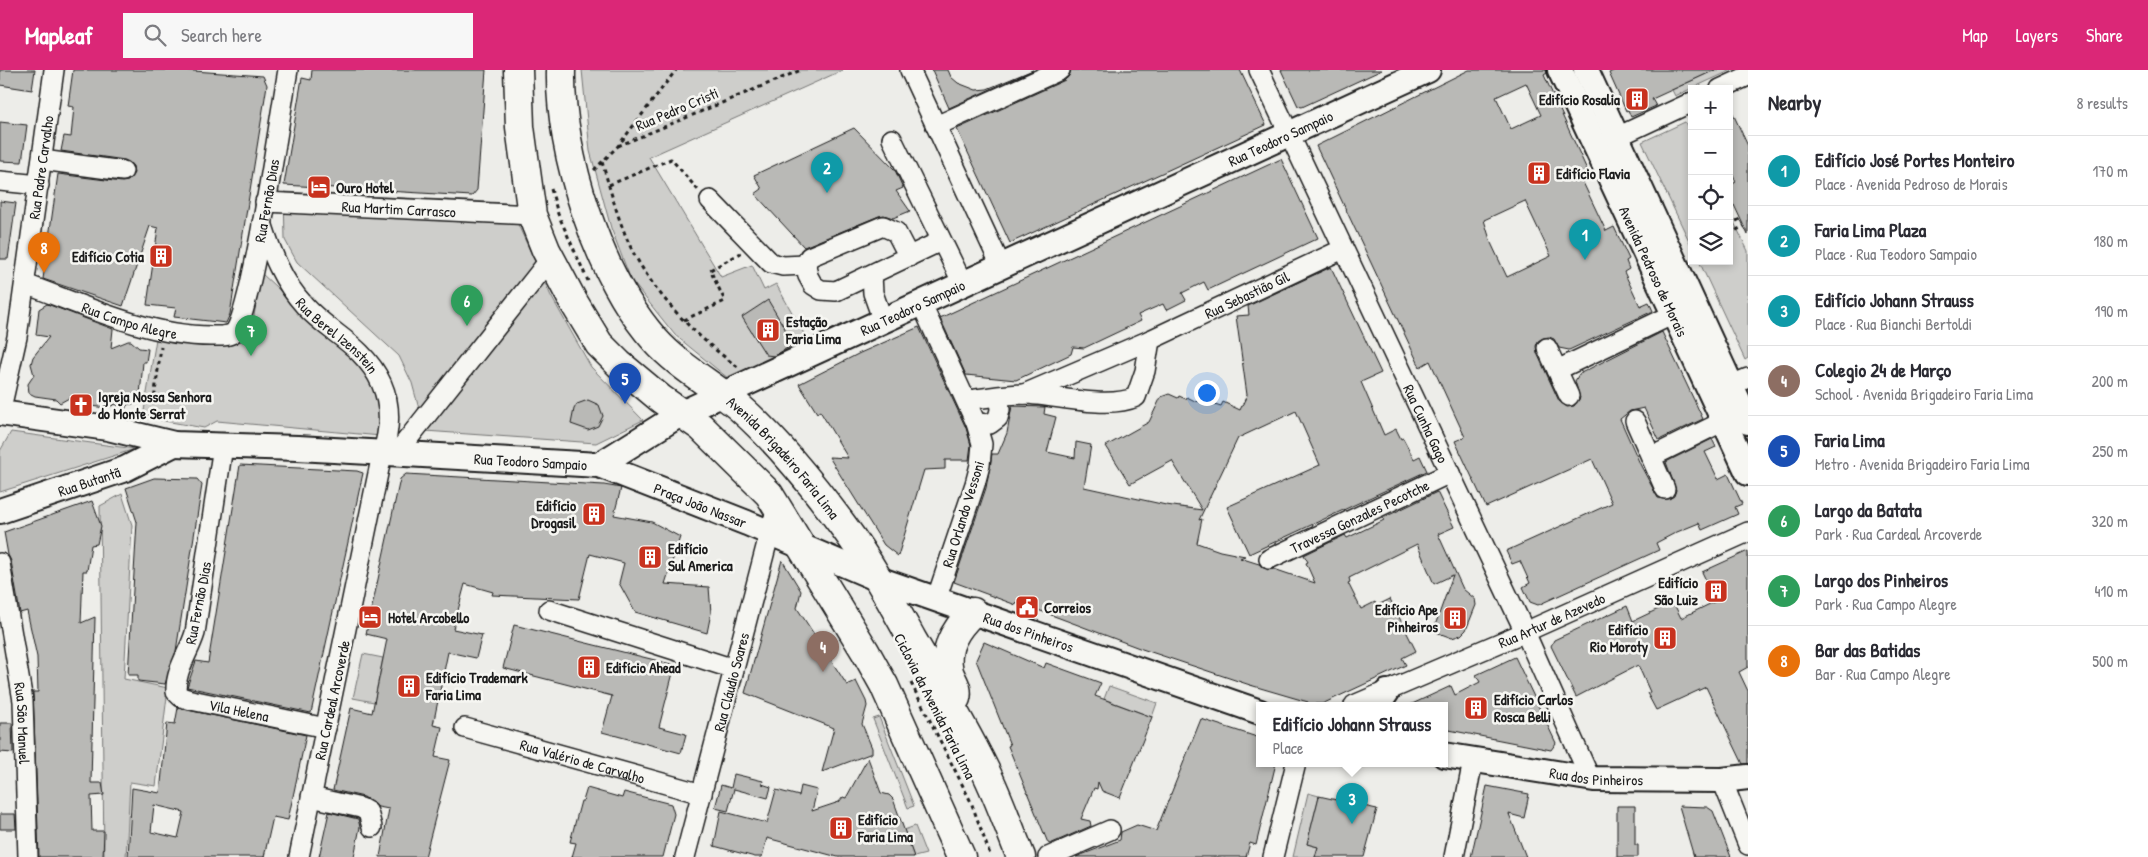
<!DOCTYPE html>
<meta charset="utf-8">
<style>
:root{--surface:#fff;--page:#f7f7f7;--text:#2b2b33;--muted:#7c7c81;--line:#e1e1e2;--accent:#db2777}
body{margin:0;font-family:"Patrick Hand",sans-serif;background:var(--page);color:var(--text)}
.controls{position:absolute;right:15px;top:15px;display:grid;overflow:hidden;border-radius:0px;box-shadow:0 2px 8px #0003}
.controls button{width:45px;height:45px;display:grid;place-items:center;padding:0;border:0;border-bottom:1px solid var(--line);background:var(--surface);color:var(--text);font:25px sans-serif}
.you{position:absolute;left:1206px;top:322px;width:18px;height:18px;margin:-12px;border:4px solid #fff;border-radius:50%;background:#1a73e8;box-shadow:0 0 0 8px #1a73e833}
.badge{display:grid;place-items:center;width:32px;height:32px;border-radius:50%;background:var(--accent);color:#fff;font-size:16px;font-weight:700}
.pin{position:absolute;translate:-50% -41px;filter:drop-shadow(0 1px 2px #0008)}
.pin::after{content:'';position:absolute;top:26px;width:18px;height:15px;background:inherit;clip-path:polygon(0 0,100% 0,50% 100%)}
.popup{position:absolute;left:1256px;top:632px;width:192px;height:65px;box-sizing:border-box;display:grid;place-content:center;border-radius:0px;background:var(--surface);filter:drop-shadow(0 1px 4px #0005);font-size:16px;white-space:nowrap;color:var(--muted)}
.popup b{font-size:19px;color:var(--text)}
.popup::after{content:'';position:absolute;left:50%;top:100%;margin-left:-10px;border:10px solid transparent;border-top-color:var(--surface)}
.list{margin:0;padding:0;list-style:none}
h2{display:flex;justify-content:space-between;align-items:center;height:65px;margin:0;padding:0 20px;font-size:21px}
h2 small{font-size:16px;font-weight:400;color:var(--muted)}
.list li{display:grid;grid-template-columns:32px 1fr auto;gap:15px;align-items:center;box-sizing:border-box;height:70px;padding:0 20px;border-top:1px solid var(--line)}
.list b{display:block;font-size:19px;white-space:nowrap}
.list p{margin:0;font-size:16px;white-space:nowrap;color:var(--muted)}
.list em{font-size:16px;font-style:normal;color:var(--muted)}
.icon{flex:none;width:28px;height:28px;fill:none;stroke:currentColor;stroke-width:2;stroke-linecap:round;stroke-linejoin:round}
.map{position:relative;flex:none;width:1748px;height:787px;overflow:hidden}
header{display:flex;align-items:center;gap:30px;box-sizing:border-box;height:70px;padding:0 25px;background:var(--accent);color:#fff}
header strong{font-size:24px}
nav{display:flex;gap:28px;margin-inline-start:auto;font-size:18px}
.search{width:350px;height:45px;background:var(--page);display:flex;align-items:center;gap:12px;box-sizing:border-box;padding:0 18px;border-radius:0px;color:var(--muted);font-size:19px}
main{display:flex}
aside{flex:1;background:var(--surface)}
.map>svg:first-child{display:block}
.green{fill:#cececb;stroke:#757574}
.building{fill:#b9b9b6;stroke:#1c1c1c;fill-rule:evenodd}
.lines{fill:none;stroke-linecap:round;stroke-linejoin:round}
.minor-casing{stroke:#1c1c1c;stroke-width:22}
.major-casing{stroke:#1c1c1c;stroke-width:28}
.highway-casing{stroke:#1c1c1c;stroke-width:31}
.path{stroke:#1c1c1c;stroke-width:3;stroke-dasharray:4 4;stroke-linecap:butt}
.minor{stroke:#f6f6f2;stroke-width:19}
.major{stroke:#f6f6f2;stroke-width:24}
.highway{stroke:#f6f6f2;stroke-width:28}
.labels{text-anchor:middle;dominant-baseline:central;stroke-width:5;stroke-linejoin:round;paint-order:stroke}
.poi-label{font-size:15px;font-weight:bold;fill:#1c1c1c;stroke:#f6f6f2;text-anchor:start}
.street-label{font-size:15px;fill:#1c1c1c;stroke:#f6f6f2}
</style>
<header>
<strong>Mapleaf</strong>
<div class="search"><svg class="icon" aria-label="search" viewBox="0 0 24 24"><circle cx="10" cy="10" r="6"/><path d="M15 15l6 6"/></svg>Search here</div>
<nav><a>Map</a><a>Layers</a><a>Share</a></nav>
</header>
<main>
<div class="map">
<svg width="1748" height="787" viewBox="0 0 1748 787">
<rect width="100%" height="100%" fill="#edede9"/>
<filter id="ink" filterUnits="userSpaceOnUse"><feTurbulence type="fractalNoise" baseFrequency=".02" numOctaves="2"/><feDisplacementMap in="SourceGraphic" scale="10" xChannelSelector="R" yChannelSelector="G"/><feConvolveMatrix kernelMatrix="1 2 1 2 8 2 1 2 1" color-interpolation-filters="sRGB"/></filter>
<g filter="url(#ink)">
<path class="green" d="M582,0H843L649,87L721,207L752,195L764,220L776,214L807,269L729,309L675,265L631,210L611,158L590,81Z
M1715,0H1732L1675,26L1672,20Z
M1685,52L1692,65V177L1642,72Z
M284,122L508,133L551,226L591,297L643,350L596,373L425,361L412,313L399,286L297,192L285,170Z
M1729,142L1748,181V288L1745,290L1699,191H1729Z
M261,203L365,300L378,324L381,366L217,351L204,358L143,347L156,269L205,272L250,271Z
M11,362L135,379L0,422V381Z
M122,424L132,455L124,609L168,618L156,716L130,712L126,787H104L100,436Z
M363,584L383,588L374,632L353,628Z
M1109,616L1157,633L1152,647L1104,629Z
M879,647L914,736L908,738L873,649Z
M1308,723L1319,726L1307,774L1318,777L1315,787H1293Z
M915,756L926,784L914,787L904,760Z"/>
<path class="building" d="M0,0H35L32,20L0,15Z
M73,0H180L263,6L267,15L230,244L226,253L174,247L176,238L147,235L158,158L150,156L123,236L43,209L58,104L122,112L128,111L134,103L133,96L125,90L61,81L64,66L71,67L74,37L68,36Z
M312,0H486L477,120L472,126L284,115L302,8L311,10Z
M932,0H948L951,7L958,13L976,20L987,19L1033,0L949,38Z
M1071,0H1240L1266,55L1010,173L957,59L1065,10L1069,6Z
M1281,0H1382L1302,37L1298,36Z
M1469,0H1546L1547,3L1544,5L1588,102L1580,106L1606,161L1614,157L1629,189L1626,191L1629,199L1624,202L1640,236L1649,232L1653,241L1569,280L1559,278L1554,269L1549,267L1543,268L1538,271L1536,276L1537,283L1559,331L1567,337L1574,336L1580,328L1575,311L1579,304L1662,262L1703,349L1659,370L1644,338L1630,341L1620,349L1641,396L1658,428L1669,429L1674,426L1676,420L1666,392L1712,369L1716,377L1705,382L1718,409L1728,404L1742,434L1735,437L1738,444L1702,460L1699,453L1677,462L1656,473L1659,480L1538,535L1530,532L1523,517L1530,513L1520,491L1512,494L1506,481L1612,433L1592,389L1486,437L1455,371L1465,367L1430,291L1420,297L1316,76ZM1526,13L1541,45L1511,59L1496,27ZM1525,131L1551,186L1507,207L1491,173L1484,150Z
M1615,0H1715L1652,29L1656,36L1631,47L1628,40L1626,41L1609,3Z
M1729,35L1748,76V165L1734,135L1729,137V116L1736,112L1729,98Z
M0,52L27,55L22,92L0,91Z
M854,58L895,100L903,118L896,121L910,141L893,148L884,145L879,146L804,177L755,124L762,119L754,105Z
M1281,89L1318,168L1208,220L1204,212L1182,223L1186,230L1166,240L1163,234L1138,245L1141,251L1084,278L1073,277L1071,284L1016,310L966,305L940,248Z
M0,131L16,133L8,189H0Z
M1331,197L1381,303L1361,312L1384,365L1396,359L1401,369L1403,368L1414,389L1420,386L1427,401L1249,484L1227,437L1320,395L1296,341L1238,368L1199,450L1202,449L1197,473L1220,481L1245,486L1240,488L1259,494L1268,500L1274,499L1315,513L1306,493L1308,492L1304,485L1345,465L1347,468L1374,455L1384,450L1383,448L1389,445L1437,422L1454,457L1438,464L1463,519L1475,529L1476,535L1466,560L1461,565L1452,568L1433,561L1453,505L1434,514L1417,474L1349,508L1350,512L1348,513L1361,539L1375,532L1376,536L1390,529L1416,581L1402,588L1406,595L1322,634H1308V632L1250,615L1142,579L1038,540L1016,533V535L954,512L986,418L992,384H998L1007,363L1012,336L1045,337L1044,344L1056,347L1047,382L1075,388L1076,372L1091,375L1084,417L1166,435L1202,440L1172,391L1130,414L1106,376L1149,352L1161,327L1169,324L1178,328L1179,326L1186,329L1187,327L1197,332L1198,330L1205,333L1206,331L1221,336L1223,332L1240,340L1247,325L1236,246L1249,245L1248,236Z
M768,230L794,274L774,286L766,285L742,247Z
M47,234L113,259L111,278L128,271H131L139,278L148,279L146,292H143L140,325L133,334H128L123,342L116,334L106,338L75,334L69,328L60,333L56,329L35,326L29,323L28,314L34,305L31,294L33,287L49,267L36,265L39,239Z
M919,257L966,358L971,375L969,390H945V399L924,400L898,486L884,475L829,387L848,388L820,341L817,343L799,314L860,283Z
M588,330L599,335L603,346L598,356L588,360L571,354L574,339L577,334Z
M240,395L357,401L363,403L311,643L187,617L196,591L208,593Z
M406,404L604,415L621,418L614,445L652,452L680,467L665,514L709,517L711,543L707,563L635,542L619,513L624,493L590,484L579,529L492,525L493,522L465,514L453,559L482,565L476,588L448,582L433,655L442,657L435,687L450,690L425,787H380L389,739L378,737L364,727L333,720L351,638L372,643L387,569L366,564L400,409Z
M154,408L197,409L202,415L176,581L165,614L138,611V605H128L137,452L126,418Z
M92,431L101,456L97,474L91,475L87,501H83L81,553L95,547L91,713H102L104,725L91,726L92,761H104L103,787H39L33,622H38L37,587L27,541L20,543L11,491L8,485L4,462Z
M1748,481V597L1739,602L1748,621V694H1743L1706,617L1656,640L1647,623L1650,622L1638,595L1576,627L1551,576L1554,570L1627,536L1633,551L1673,532L1681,548L1716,531L1702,502Z
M782,490L801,521L797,538L847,615L856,611L866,631L867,636L862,654L872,678V683L822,702L834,658L745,623Z
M514,555L675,595L659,657L686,664L681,683L602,662L612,626L503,598Z
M984,572L1044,598L1046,593L1101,613L1095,626L1152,647L1120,728L1102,721L1098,712L1097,719L1094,718L1081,749L1090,751L1091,756L1050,774L1048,773L1008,676L1010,675L976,590Z
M1515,587L1556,673L1551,680L1444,659V635H1410L1451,616L1455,625L1480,612L1476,605Z
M178,638L306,665L288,750L273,747L264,787H128L132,718L160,723L167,653L175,654ZM154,735L184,742L178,768L151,762Z
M1201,649L1260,668V693H1276L1256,775L1250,773L1246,787H1076L1120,770L1121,762L1137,755L1156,761Z
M0,653H12L13,683L0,682Z
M868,688L881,723L889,725L893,729L914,787H838L767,768L762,787H755L714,776L721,741L767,753L776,720L799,726L801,716L817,720L812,741L839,732L843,727L846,728Z
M734,704L763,711L762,714L771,717L768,728L734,719L728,741L715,738L721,715L731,718Z
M1487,716L1529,724L1524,748L1509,744L1526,787H1471Z
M587,718L622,728L624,722L671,734L674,744L663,787H572L576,773L570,772L581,731H583Z
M1319,726L1377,739L1364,787H1315L1318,777L1307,774Z
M1617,736H1635V775H1638V787H1617Z
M1679,736L1707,737L1713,741L1731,787H1694Z
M329,742L358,749L360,757L354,787H319Z
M0,744H15L16,759H0Z"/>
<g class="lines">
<g class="minor-casing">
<g id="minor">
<path d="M910,0L1001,196"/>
<path id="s1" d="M1259,0L1525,562L1590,708"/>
<path d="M1720,19L1748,6"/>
<path d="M936,56L1060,0"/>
<path d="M1617,67L1692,32"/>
<path d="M892,69L963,214"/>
<path d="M42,90L123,101"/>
<path d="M0,111L39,115"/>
<path d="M710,130L771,193L783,196L806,195"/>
<path id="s2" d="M265,132L532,145"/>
<path id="s3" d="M262,153C272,184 282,211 305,236C321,254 343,266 360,283C389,312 395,346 382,384L299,787"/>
<path d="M909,187L896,162L883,156L809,187L806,195L808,206L813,215L821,220L836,221L941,171"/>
<path d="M872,205L873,223L883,251"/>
<path id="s4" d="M25,214C83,235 148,266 211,266C218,266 227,267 233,263C250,255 282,32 288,0"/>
<path d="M921,233L976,353L982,374L980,395L975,414L936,530"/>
<path d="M1547,278L1569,326"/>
<path d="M1557,300L1674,244"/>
<path d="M1731,315L1748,308"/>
<path id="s5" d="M1024,324L1150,270L1343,179"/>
<path d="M967,330C986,328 1005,324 1024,324C1057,325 1107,340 1136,327L1145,301L1150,270"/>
<path id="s6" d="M0,343L17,267L54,0"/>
<path d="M1635,351L1651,387L1724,351"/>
<path d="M976,353L990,354L998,348L1000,340L999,327"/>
<path id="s7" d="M223,376L195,563C189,583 175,600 176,622L181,627L191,630L326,658"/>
<path d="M396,384L551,188"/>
<path d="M1651,387L1665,419"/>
<path id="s8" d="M1269,489L1450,403"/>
<path id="s9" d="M0,493L23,631L28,787"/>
<path d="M549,540L734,599"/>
<path id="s10" d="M1354,635L1525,562L1748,462"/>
<path id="s11" d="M465,658L702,724"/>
<path d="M1722,710L1748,775"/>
<path d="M311,727L361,738L368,742L372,757"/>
<path id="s12" d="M685,787L773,450"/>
<path d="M1048,787L1110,760"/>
<path d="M1273,787L1296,693"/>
<path d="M1454,787L1473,691"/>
</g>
</g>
<g class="major-casing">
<g id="major">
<path id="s13" d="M1560,0L1748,403"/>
<path d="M1586,0L1748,352"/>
<path id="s14" d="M0,343L108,358L174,374L298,378L599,395L682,343L1428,0"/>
<path id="s15" d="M599,395L747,453L878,509L1260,642"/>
<path id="s16" d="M0,441L125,399L174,374"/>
<path d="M1378,635L1387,622"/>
<path id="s17" d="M1444,685L1594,709L1722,710L1748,707"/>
</g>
</g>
<g class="highway-casing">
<g id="highway">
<path d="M518,0L520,57L532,145L546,180L573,231L599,274L619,294L661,329L701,357L769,424L865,581L884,615L961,787"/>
<path id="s18" d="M561,0C559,84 599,207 655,270C679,297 712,314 739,337C778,371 813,415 844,457C870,492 891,531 912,569C937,612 963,655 985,700C999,728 1009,758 1021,787"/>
<path d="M956,628C959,618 952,611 949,602C943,577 956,558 973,542"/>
</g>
</g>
<path class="path" d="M618,76L801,0
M602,92C611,122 619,154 633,182C657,227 696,267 738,297
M594,100L618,76L676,0
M609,115L671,89L699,121
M551,119L558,144L588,211
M1729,155L1740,149
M1729,164L1744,156
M684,250L725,231L710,200L741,183
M147,347L152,345L161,277
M911,613L971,732L991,787"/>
<use href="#minor" class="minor"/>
<use href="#major" class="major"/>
<use href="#highway" class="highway"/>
</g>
</g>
<defs>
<g id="building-square" transform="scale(1.25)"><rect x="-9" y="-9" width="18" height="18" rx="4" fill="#c8321e" stroke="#f6f6f2"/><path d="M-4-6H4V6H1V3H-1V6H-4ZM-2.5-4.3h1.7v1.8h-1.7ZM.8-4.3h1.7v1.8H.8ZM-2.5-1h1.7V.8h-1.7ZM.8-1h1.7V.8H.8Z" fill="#fff"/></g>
<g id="hotel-square" transform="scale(1.25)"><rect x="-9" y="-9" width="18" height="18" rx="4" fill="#c8321e" stroke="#f6f6f2"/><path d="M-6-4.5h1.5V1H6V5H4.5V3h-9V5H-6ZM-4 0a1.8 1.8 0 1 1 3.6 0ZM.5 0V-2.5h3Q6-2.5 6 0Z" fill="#fff"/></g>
<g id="church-square" transform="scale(1.25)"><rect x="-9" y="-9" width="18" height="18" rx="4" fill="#c8321e" stroke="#f6f6f2"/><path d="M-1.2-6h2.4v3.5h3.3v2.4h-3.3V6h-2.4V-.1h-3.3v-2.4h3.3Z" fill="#fff"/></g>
<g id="civic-square" transform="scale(1.25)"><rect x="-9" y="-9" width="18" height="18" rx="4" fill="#c8321e" stroke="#f6f6f2"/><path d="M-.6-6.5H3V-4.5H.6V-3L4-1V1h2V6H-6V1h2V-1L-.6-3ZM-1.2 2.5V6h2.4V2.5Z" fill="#fff"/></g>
</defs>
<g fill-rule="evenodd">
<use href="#building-square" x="1637" y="29"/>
<use href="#building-square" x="1539" y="103"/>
<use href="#hotel-square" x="319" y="117"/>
<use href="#building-square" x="161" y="186"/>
<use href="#building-square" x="768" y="260"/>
<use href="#church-square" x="81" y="335"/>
<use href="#building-square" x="594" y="444"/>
<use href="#building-square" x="650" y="487"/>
<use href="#building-square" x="1716" y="521"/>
<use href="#civic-square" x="1027" y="537"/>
<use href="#hotel-square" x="370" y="547"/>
<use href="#building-square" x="1455" y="548"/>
<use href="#building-square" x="1665" y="568"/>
<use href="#building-square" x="589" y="597"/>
<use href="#building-square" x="409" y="616"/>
<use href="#building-square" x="1476" y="638"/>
<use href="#building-square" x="841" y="758"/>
</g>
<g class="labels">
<g class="poi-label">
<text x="1620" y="29" text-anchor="end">Edifício Rosalia</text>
<text x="1556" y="103">Edifício Flavia</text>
<text x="336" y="117">Ouro Hotel</text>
<text x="144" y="186" text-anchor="end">Edifício Cotia</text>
<text x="786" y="251">Estação<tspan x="786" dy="17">Faria Lima</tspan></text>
<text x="98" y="326">Igreja Nossa Senhora<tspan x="98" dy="17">do Monte Serrat</tspan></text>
<text x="576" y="435" text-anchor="end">Edifício<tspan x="576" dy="17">Drogasil</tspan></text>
<text x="668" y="478">Edifício<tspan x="668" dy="17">Sul America</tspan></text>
<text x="1698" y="512" text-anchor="end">Edifício<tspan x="1698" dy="17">São Luiz</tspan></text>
<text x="1044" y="537">Correios</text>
<text x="1438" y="539" text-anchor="end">Edifício Ape<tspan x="1438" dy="17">Pinheiros</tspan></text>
<text x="388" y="547">Hotel Arcobello</text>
<text x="1648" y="559" text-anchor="end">Edifício<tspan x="1648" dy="17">Rio Moroty</tspan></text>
<text x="606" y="597">Edifício Ahead</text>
<text x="426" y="607">Edifício Trademark<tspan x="426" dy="17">Faria Lima</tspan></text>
<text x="1494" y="629">Edifício Carlos<tspan x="1494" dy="17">Rosca Belli</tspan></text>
<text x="858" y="749">Edifício<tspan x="858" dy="17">Faria Lima</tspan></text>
</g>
<g class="street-label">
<text transform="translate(677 39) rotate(-23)">Rua Pedro Cristi</text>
<text stroke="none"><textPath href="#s14" startOffset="1359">Rua Teodoro Sampaio</textPath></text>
<text stroke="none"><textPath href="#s6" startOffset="249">Rua Padre Carvalho</textPath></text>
<text stroke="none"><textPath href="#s4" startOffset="354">Rua Fernão Dias</textPath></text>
<text stroke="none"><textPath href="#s2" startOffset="134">Rua Martim Carrasco</textPath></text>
<text stroke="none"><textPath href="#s13" startOffset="222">Avenida Pedroso de Morais</textPath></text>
<text stroke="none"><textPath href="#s5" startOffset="244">Rua Sebastião Gil</textPath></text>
<text stroke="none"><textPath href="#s14" startOffset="954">Rua Teodoro Sampaio</textPath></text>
<text stroke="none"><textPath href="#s4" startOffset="111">Rua Campo Alegre</textPath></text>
<text stroke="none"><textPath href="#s3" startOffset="138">Rua Berel Izenstein</textPath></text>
<text stroke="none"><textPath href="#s1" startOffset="391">Rua Cunha Gago</textPath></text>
<text stroke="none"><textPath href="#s18" startOffset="466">Avenida Brigadeiro Faria Lima</textPath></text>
<text stroke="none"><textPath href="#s14" startOffset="534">Rua Teodoro Sampaio</textPath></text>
<text stroke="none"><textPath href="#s16" startOffset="94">Rua Butantã</textPath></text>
<text stroke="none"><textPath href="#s15" startOffset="109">Praça João Nassar</textPath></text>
<text transform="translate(963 444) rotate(-73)">Rua Orlando Vessoni</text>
<text stroke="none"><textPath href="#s8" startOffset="100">Travessa Gonzales Pecotche</textPath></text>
<text transform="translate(198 533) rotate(-79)">Rua Fernão Dias</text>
<text stroke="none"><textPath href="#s10" startOffset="215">Rua Artur de Azevedo</textPath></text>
<text stroke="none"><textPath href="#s15" startOffset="461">Rua dos Pinheiros</textPath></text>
<text stroke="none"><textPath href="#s12" startOffset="181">Rua Cláudio Soares</textPath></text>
<text transform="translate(332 630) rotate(-78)">Rua Cardeal Arcoverde</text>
<text transform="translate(935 636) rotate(63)">Ciclovia da Avenida Faria Lima</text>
<text stroke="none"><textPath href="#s7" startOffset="318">Vila Helena</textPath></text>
<text stroke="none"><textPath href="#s9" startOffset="162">Rua São Manuel</textPath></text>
<text stroke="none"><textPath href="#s11" startOffset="122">Rua Valério de Carvalho</textPath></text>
<text stroke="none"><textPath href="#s17" startOffset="154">Rua dos Pinheiros</textPath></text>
</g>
</g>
</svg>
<div class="controls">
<button>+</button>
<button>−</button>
<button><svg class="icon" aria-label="locate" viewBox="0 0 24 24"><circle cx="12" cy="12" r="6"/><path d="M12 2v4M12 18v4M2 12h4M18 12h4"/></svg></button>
<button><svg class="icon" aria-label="layers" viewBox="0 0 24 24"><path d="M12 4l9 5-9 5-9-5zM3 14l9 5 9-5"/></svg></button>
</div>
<div class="you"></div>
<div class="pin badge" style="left:1585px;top:190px;background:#0f9aa8">1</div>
<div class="pin badge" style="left:827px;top:123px;background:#0f9aa8">2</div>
<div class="pin badge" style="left:1352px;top:754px;background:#0f9aa8">3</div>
<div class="popup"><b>Edifício Johann Strauss</b>Place</div>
<div class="pin badge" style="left:823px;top:602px;background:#8d6e63">4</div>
<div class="pin badge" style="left:625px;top:334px;background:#1a4fb4">5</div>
<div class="pin badge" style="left:467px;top:256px;background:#2e9e5b">6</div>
<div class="pin badge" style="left:251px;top:286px;background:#2e9e5b">7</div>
<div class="pin badge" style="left:44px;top:203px;background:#e8710a">8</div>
</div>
<aside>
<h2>Nearby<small>8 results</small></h2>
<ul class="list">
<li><span class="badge" style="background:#0f9aa8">1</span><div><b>Edifício José Portes Monteiro</b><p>Place · Avenida Pedroso de Morais</p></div><em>170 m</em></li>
<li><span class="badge" style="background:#0f9aa8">2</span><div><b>Faria Lima Plaza</b><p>Place · Rua Teodoro Sampaio</p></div><em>180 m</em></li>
<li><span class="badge" style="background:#0f9aa8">3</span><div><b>Edifício Johann Strauss</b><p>Place · Rua Bianchi Bertoldi</p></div><em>190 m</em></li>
<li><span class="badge" style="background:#8d6e63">4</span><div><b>Colegio 24 de Março</b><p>School · Avenida Brigadeiro Faria Lima</p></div><em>200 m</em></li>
<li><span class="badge" style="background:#1a4fb4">5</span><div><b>Faria Lima</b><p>Metro · Avenida Brigadeiro Faria Lima</p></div><em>250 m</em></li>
<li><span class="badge" style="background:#2e9e5b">6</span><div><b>Largo da Batata</b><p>Park · Rua Cardeal Arcoverde</p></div><em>320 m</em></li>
<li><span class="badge" style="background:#2e9e5b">7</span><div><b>Largo dos Pinheiros</b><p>Park · Rua Campo Alegre</p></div><em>410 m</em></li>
<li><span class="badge" style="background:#e8710a">8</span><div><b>Bar das Batidas</b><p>Bar · Rua Campo Alegre</p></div><em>500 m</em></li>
</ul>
</aside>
</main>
